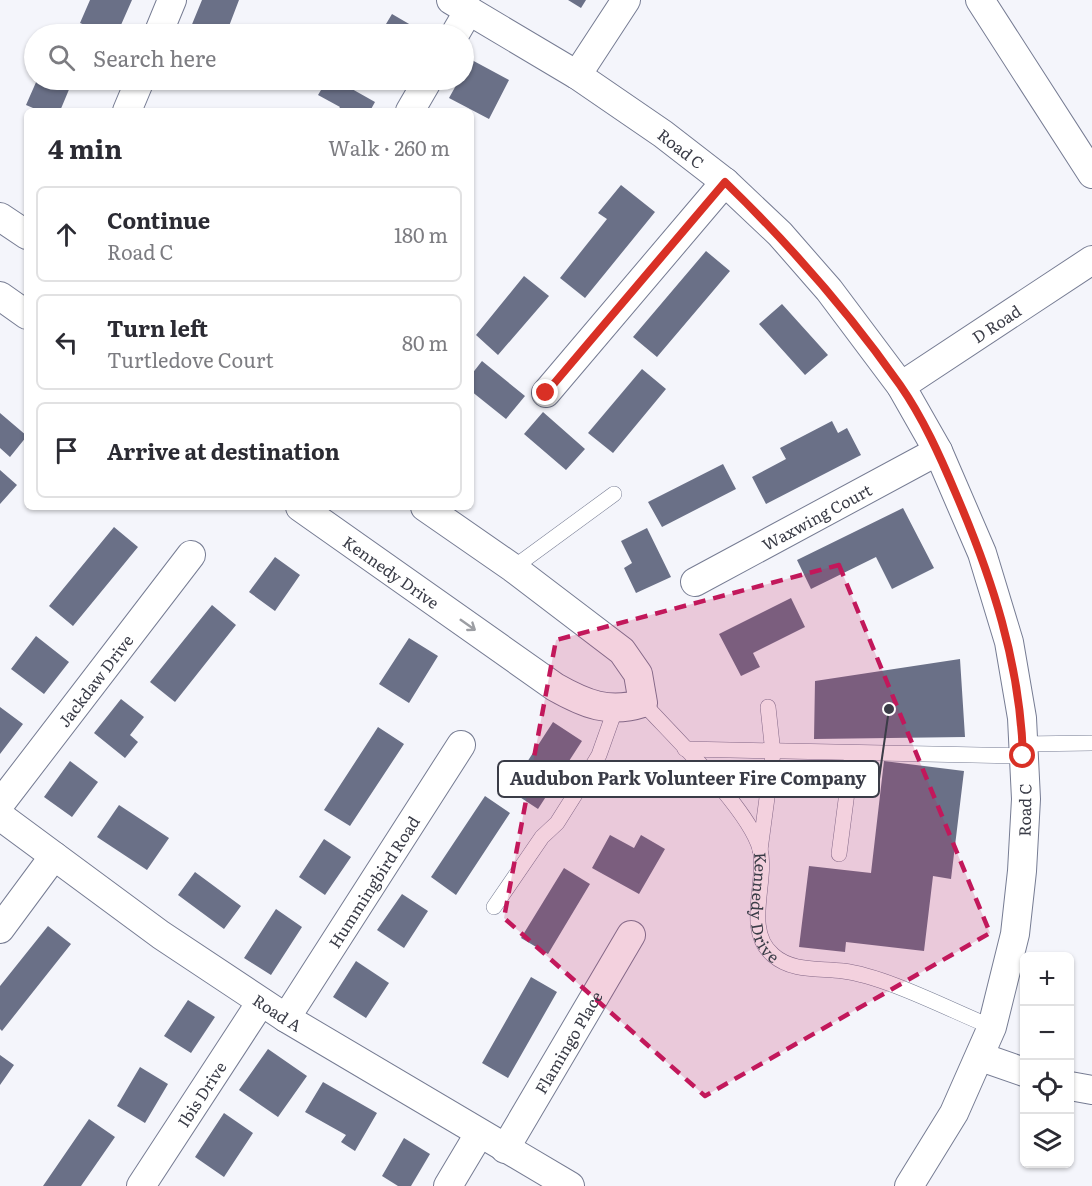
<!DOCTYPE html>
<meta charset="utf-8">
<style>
:root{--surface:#fff;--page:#f7f7f7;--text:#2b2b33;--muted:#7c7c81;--line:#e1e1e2}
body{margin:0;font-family:Literata,serif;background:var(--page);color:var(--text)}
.controls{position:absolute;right:18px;bottom:18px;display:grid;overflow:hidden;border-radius:9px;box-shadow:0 2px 4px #0004}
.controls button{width:54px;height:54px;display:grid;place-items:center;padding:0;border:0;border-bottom:2px solid var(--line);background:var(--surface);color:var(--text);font:30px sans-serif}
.stop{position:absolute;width:18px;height:18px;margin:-14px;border:4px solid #d93025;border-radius:50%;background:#fff}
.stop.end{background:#d93025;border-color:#fff;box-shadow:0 2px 6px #0008}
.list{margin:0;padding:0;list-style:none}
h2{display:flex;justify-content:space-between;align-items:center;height:78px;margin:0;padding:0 24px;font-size:26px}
h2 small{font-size:20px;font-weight:400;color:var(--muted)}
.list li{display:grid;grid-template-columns:39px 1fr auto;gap:18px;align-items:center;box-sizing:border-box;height:96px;margin:0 12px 12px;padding:0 12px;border:2px solid var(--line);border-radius:9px}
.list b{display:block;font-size:22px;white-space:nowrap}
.list p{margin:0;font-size:20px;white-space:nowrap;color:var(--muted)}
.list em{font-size:20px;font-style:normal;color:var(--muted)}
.icon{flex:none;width:33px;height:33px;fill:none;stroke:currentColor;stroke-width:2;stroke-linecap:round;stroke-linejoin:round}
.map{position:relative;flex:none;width:1092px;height:1186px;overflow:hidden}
.search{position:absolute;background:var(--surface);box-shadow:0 2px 4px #0004;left:24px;top:24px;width:450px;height:66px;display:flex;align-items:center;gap:15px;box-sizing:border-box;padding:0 21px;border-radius:33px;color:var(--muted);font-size:22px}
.panel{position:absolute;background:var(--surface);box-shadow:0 2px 4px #0004;left:24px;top:108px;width:450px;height:402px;border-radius:9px}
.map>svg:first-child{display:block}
.building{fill:#6a7087}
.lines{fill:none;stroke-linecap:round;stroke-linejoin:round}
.lane-casing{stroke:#767c93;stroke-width:16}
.street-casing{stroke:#767c93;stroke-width:30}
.lane{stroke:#fff;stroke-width:15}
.street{stroke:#fff;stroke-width:28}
.oneway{stroke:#9c9ea3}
.route{stroke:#d93025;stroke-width:8}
.marked{fill:#c2185b;fill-opacity:0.2;stroke:#c2185b;stroke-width:4.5;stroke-dasharray:12 8;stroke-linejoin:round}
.labels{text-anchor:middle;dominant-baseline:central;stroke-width:6;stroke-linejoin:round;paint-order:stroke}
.street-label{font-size:16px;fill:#3a3c47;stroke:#fff}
.leader{fill:none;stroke:#3a3c47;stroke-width:2}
.callout-dot{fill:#3a3c47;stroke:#fff;stroke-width:2}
.callout{fill:#fff;stroke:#3a3c47;stroke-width:2}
.callout-label{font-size:18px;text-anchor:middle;font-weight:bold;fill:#3a3c47}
</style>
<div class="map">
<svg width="1092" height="1186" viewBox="0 0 1092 1186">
<rect width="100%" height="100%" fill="#f4f5fb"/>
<path class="building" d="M90,0H132L117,34H106L80,23Z
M202,0H239L226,34H188Z
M568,0H586L581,8Z
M392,14L416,28L412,34H380Z
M470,59L509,80L489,119L449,98L459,80H464V71Z
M37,80H73L60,111H40L26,105Z
M327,80H336L375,102L370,111H337L340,107L318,95Z
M621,185L655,212L585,298L560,278L607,219L598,213Z
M706,251L730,271L657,357L633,337Z
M524,276L549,296L498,355L476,335Z
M782,304L828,355L805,375L759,324Z
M482,361L525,396L506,419L471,391V375Z
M642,369L666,389L613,453L588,433Z
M543,412L585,449L566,470L524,434Z
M0,413L27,436L10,457L0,448Z
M832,421L838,433L847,428L861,455L766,504L752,477L786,459L780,448Z
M723,464L736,489L662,527L648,502Z
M0,470L17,485L0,504Z
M903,508L934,568L892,589L876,557L811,589L797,560Z
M114,527L138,547L73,626L49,606Z
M647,528L671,577L636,593L624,568L632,563L621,541Z
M275,557L300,575L275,611L249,592Z
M791,598L805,627L753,653L760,667L741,676L719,634Z
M212,605L236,625L175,702L150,682Z
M36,636L69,662L44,694L11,669Z
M409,638L438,656L409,703L379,684Z
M960,659L965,737L814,739L815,681Z
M121,699L144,717L130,735L138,742L125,758L94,733Z
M0,707L23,724L0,754Z
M553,722L582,741L538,809L509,790Z
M378,727L404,744L350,826L324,810Z
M70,761L98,782L72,817L44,797Z
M884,761L964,771L951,879L933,876L924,951L846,942L845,952L799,947L809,866L871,873Z
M485,796L510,813L456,895L431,877Z
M119,805L169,838L147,870L97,837Z
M610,835L634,848L641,835L665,849L639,894L592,868Z
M324,839L351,857L325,895L299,877Z
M564,868L590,884L548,954L521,938Z
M195,872L241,906L224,929L178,895Z
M402,894L428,911L404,948L377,930Z
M276,909L302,927L271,975L244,958Z
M48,926L71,944L2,1031L0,1029V986Z
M356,961L389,983L366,1018L333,997Z
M531,977L557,992L508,1078L482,1063Z
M188,1000L215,1017L191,1053L164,1036Z
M268,1049L307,1076L278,1117L239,1090Z
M0,1055L14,1065L0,1085Z
M140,1067L168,1084L145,1123L117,1106Z
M323,1082L377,1113L355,1151L341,1142L346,1135L305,1112Z
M224,1113L253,1133L224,1177L195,1157Z
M89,1119L115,1137L81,1186H43Z
M404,1138L430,1154L411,1186H398L382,1176Z"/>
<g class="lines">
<g class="lane-casing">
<g id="lane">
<path d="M513,568L614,494"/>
<path id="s1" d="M643,703C673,736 749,809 760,849C768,880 743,930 773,955C792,972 819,968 843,971C885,976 950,1010 992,1027"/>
<path d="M1023,744L1092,743"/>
<path d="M685,749L1024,756"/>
<path d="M760,850L773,753L768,707"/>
<path d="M839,854L852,754"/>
<path d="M494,907L542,837L557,823L581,785L599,755L615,710"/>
</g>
</g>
<g class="street-casing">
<g id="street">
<path id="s2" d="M451,0L577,75L663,134L725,182L780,234L829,290L901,386L938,451L982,553L1009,642L1022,718L1026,799L1022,871L1015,934L992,1027L954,1113L909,1186"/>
<path d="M980,0L1092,174"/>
<path d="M158,34L172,0"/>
<path d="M455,34L469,10"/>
<path d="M577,75L626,0"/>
<path d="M127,111L140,80"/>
<path d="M410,111L428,80"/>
<path d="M0,217L27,235"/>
<path d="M0,296L27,315"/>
<path id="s3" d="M901,386L1092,260"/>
<path d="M546,393L725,182"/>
<path id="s4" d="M300,507L555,687C585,704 609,714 643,703L638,674L622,651L513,568L425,507"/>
<path id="s5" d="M695,582L938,451"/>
<path id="s6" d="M0,804L191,555"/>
<path id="s7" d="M0,816L161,935L286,1018L570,1186"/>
<path d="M0,929L54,856"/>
<path id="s8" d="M286,1018L461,745"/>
<path d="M981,1057L1024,1072"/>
<path d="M1070,1086L1092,1090"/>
<path id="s9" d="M505,1149L631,935"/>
<path id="s10" d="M141,1186L261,1002"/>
<path d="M448,1186L479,1134"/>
</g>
</g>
<use href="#lane" class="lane"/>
<use href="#street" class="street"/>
</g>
<defs><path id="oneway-shaft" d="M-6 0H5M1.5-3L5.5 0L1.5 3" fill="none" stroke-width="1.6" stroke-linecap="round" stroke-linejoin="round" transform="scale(1.5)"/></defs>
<use class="oneway" href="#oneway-shaft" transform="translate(468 625) rotate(35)"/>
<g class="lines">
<path class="route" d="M546,393L725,182C790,245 848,311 900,385C923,418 940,456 956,494C992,578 1020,663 1023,756"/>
</g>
<path class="marked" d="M839,565L990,933L705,1096L504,918L556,640Z"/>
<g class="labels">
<g class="street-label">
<text stroke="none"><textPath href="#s2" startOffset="274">Road C</textPath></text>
<text stroke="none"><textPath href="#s3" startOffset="114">D Road</textPath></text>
<text stroke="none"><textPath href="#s5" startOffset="138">Waxwing Court</textPath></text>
<text stroke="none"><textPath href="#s4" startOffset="112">Kennedy Drive</textPath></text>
<text stroke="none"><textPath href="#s6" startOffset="156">Jackdaw Drive</textPath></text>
<text transform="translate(1024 810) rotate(-89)">Road C</text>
<text stroke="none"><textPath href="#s8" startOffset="162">Hummingbird Road</textPath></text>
<text stroke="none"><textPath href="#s1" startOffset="248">Kennedy Drive</textPath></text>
<text stroke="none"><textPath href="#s7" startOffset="340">Road A</textPath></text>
<text stroke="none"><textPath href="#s9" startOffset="124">Flamingo Place</textPath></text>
<text stroke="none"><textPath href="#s10" startOffset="110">Ibis Drive</textPath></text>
</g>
</g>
<path class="leader" d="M889 709L879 779"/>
<circle class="callout-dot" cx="889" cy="709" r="6"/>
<rect class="callout" x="498" y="761" width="381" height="36" rx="6"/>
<g class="callout-label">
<text x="688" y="785">Audubon Park Volunteer Fire Company</text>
</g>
</svg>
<div class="controls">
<button>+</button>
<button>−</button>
<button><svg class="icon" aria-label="locate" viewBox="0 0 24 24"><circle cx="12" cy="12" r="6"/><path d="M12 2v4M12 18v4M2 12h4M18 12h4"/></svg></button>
<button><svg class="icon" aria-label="layers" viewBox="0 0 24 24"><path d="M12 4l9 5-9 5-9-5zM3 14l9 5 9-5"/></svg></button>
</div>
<div class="stop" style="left:1023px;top:756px"></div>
<div class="stop end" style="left:546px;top:393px"></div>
<div class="search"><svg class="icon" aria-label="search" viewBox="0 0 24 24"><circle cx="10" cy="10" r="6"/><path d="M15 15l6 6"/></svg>Search here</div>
<section class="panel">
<h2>4 min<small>Walk · 260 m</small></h2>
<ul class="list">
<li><svg class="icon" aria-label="ahead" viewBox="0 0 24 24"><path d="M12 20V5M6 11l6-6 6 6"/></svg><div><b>Continue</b><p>Road C</p></div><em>180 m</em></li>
<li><svg class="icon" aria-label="left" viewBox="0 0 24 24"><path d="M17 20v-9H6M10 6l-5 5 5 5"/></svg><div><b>Turn left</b><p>Turtledove Court</p></div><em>80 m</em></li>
<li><svg class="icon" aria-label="arrive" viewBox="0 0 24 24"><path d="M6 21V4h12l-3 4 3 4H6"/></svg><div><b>Arrive at destination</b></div></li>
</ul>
</section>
</div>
